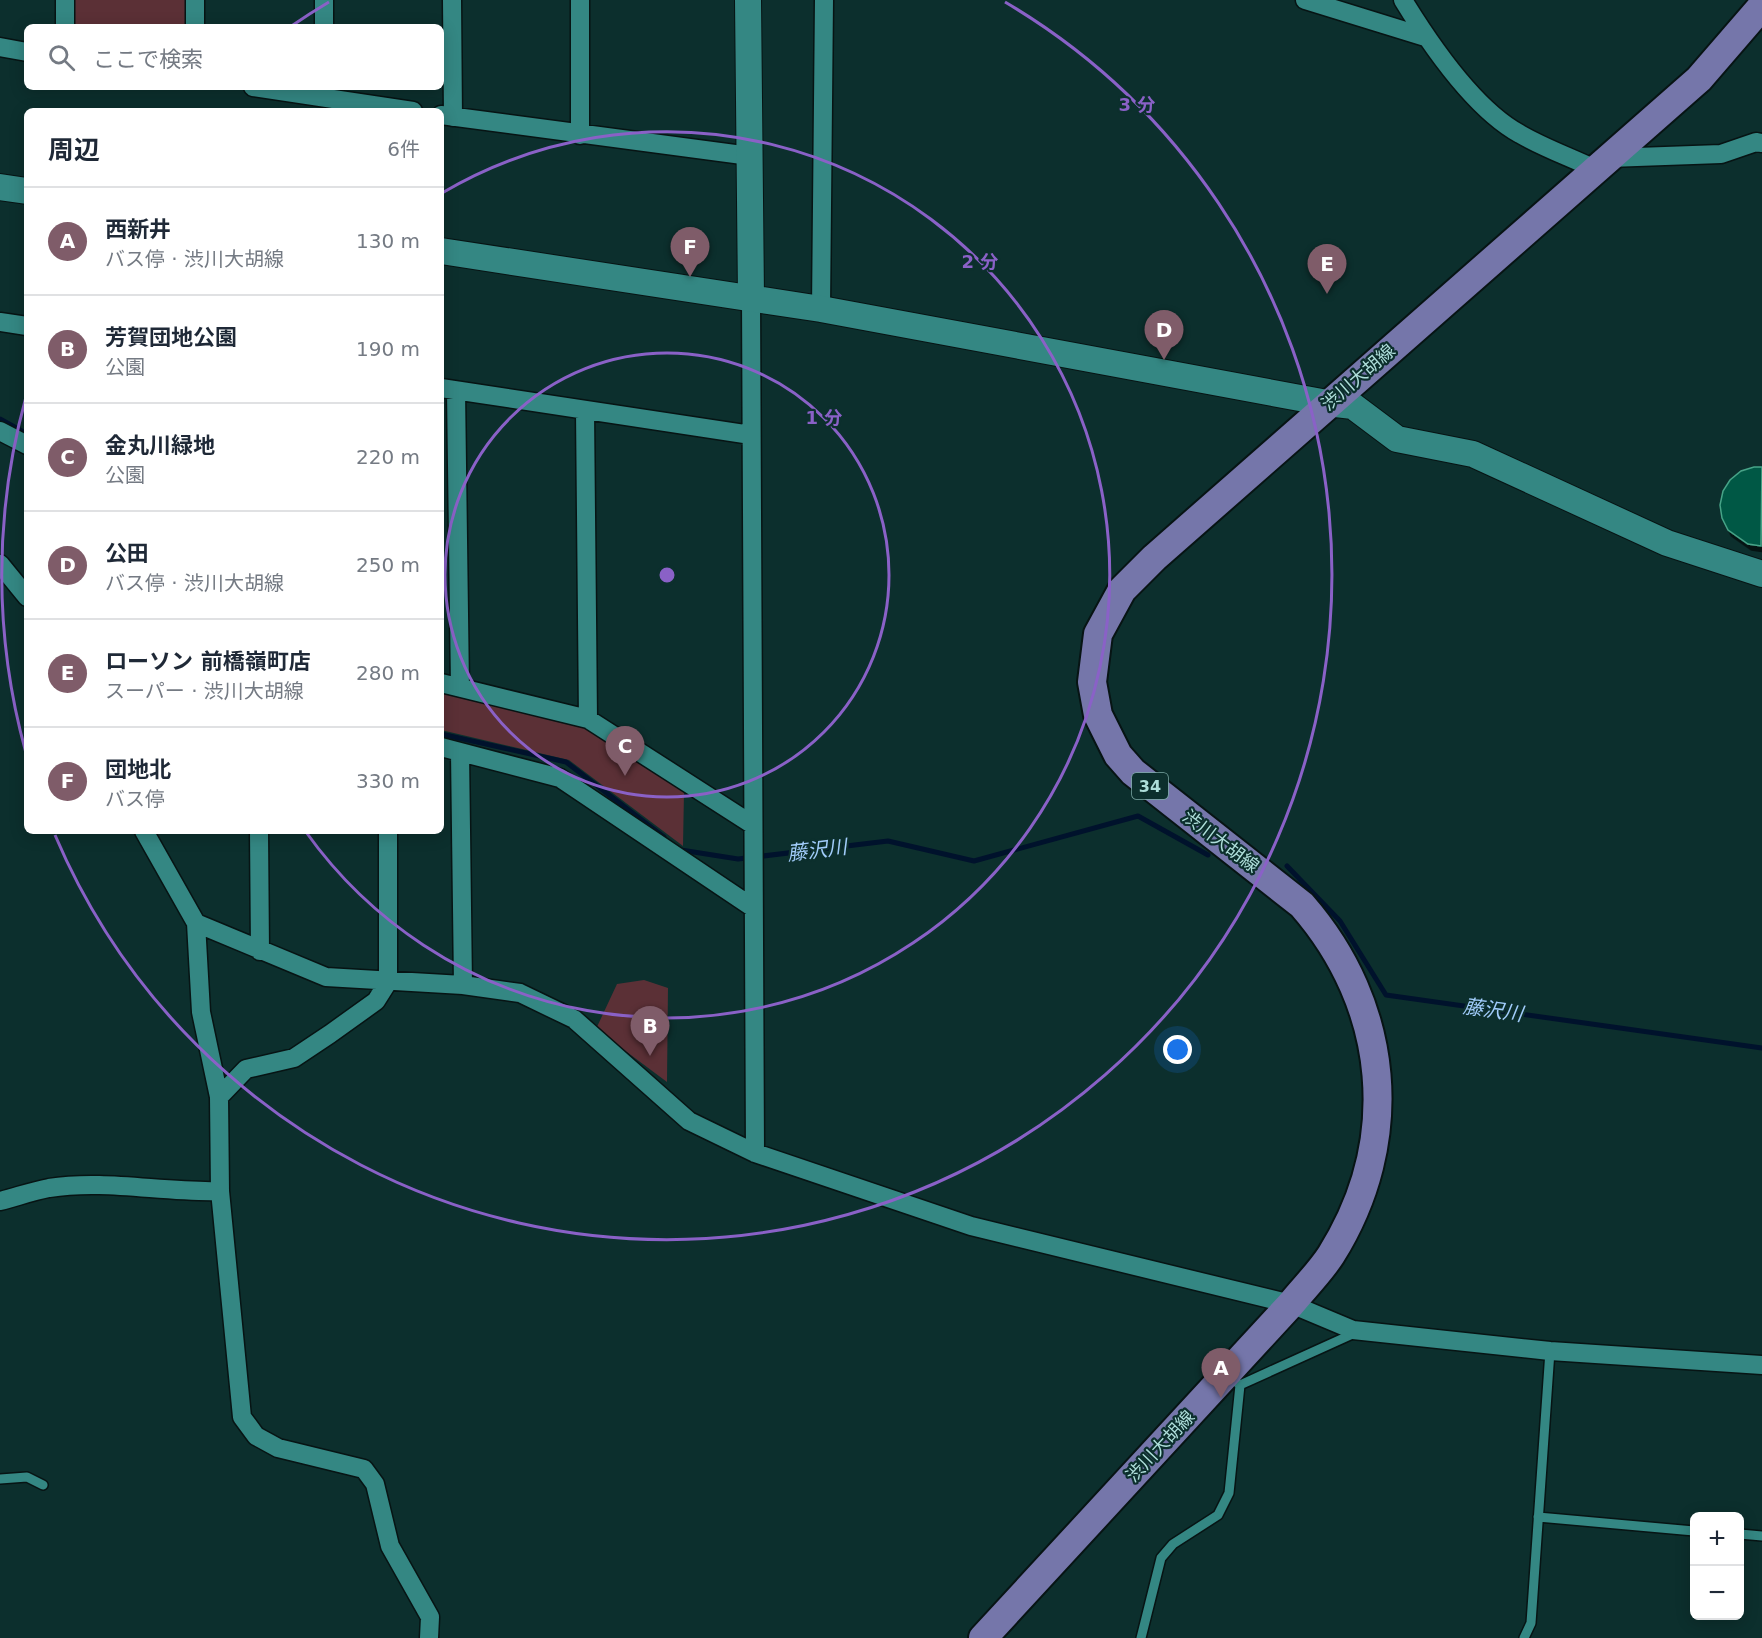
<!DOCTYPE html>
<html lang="ja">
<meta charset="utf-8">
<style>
:root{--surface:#fff;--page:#f2f2f3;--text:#1f2937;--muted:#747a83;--line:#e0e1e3;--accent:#7f5c69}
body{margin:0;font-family:"DejaVu Sans","Noto Sans JP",sans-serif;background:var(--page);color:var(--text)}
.controls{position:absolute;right:18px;bottom:18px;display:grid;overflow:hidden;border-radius:9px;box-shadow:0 3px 15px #0003}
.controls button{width:54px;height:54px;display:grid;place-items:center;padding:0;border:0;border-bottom:2px solid var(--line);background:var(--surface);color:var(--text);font:30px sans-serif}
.you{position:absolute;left:1178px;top:1050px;width:21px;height:21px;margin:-15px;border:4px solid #fff;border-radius:50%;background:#1a73e8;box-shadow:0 0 0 9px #1a73e833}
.badge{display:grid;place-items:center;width:39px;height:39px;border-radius:50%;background:var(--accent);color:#fff;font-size:20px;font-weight:700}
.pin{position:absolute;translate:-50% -50px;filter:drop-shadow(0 2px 3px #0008)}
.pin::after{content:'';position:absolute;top:32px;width:21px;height:18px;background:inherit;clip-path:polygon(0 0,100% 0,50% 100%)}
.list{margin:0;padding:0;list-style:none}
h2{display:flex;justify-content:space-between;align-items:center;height:78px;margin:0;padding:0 24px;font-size:26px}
h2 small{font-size:20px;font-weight:400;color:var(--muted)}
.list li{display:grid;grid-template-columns:39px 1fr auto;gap:18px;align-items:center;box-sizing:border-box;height:108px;padding:0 24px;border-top:2px solid var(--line)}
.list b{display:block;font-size:22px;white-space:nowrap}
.list p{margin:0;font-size:20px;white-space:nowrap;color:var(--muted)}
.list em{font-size:20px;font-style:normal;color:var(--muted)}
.icon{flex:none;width:33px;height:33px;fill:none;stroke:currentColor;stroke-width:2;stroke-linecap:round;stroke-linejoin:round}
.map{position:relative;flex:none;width:1762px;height:1638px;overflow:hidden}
.search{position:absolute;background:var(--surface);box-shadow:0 3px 15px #0003;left:24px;top:24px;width:420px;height:66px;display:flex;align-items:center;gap:15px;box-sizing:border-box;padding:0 21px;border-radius:9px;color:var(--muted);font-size:22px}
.panel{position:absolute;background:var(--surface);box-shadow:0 3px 15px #0003;left:24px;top:108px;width:420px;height:726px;border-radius:9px}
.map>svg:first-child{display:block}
.green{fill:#5b3036}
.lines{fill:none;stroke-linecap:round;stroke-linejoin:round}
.stream{stroke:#00122c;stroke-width:5}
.building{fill:#045845;stroke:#46a488;stroke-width:1.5;filter:url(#shadow)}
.lane-casing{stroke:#071414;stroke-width:12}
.street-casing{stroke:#071414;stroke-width:21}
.secondary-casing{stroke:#071414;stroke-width:28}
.primary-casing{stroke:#071414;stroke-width:32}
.lane{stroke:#348783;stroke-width:9}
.street{stroke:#348783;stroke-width:18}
.secondary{stroke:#348783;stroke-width:26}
.primary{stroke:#7576aa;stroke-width:28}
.ring{fill:none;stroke:#8a61c7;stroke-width:3}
.labels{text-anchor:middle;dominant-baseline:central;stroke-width:4.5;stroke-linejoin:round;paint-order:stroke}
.shield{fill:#0c2f2d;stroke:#7daaa6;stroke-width:1.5}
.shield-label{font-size:16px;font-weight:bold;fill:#aededa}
.street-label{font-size:18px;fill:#aededa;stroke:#0c2f2d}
.water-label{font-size:20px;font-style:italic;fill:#a1ccfa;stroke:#0c2f2d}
.centre{fill:#8a61c7;stroke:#0c2f2d;stroke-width:3}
.ring-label{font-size:18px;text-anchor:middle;font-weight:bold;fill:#8a61c7;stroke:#0c2f2d;stroke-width:4.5;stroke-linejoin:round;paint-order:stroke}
</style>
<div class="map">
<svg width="1762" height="1638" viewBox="0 0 1762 1638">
<defs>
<filter id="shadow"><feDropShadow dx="3.5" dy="6" stdDeviation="0" flood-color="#0009"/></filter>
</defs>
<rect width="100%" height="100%" fill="#0c2f2d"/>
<path class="green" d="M73,0H187V27H73Z
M441,692L583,726L684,792L683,846L569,760L441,730Z
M644,980L668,988L667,1082L596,1029L617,984Z"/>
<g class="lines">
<path class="stream" d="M0,419L27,434
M441,734L566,762L664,837
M681,850L738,859L888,841L974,861L1138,816L1208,855
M1287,866L1340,921L1386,995L1762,1048"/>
</g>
<path class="building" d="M1754,467H1762L1761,546L1748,544L1728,530L1722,518L1720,505L1723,491L1730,480L1741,471Z"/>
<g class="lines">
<g class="lane-casing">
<path id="lane" d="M1236,1382L1240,1385L1357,1332
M0,1479L27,1477L43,1485
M1538,1517L1694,1531
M1740,1534L1762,1536
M1141,1638L1161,1558L1173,1544L1218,1515L1229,1493L1240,1385
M1524,1638L1531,1623L1550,1351"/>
</g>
<g class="street-casing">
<path id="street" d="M65,0V27
M195,0V27
M324,0V27
M452,0L453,117
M580,0V135
M1305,0L1425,37
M1403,0C1430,44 1474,109 1520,134C1544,148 1570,157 1595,169
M0,47L27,52
M253,87L413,111
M441,115L750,156
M1609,158L1721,154L1756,142L1762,143
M751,298L755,1153
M821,309L824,0
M0,322L27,326
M441,388L751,435
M456,391L460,687
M585,411L588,719
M0,431L27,445
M0,564L27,597
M441,683L588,719L753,825
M441,747L560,778L752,907
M460,752L463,985
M144,831L196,923L201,1012L219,1097L220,1191L242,1417L256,1436L278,1448L364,1469L375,1484L390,1546L430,1617L429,1638
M259,831L260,951
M196,923L326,977L463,985L520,993L574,1019L689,1121L755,1153L971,1226L1291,1304L1353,1330L1550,1351L1762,1365
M219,1097L246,1069L294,1058L330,1034L376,1001L388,982V831
M0,1201C16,1197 33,1191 49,1188C105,1179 164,1193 220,1191"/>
</g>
<g class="secondary-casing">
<path id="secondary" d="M748,0L751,298
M0,187L27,191
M441,251L821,309L1327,403L1353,406L1397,439L1473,454L1667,543L1762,574"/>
</g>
<g class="primary-casing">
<path id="primary" d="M983,1638L1291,1304C1304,1288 1320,1272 1331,1255C1403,1140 1390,1006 1302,905L1133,772L1118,755L1098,715L1092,682L1098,634L1122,590L1154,558L1699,79L1762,6"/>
</g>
<use href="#lane" class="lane"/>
<use href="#street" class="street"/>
<use href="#secondary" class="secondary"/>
<use href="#primary" class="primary"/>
</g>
<g class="ring">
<circle cx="667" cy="575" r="222"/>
<path d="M442 193A443 443 0 1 1 306 832"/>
<path d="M26 753A665 665 0 0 1 26 397M290 27A665 665 0 0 1 329 2M1005 2A665 665 0 1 1 55 835"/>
</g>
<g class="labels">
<rect class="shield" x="1132" y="773" width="36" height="26" rx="4.5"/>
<g class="shield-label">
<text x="1150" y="786">34</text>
</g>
<g class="street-label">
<text transform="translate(1358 377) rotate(-41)">渋川大胡線</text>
<text transform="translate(1221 841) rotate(37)">渋川大胡線</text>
<text transform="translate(1160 1446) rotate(-47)">渋川大胡線</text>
</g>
<g class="water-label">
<text transform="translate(817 850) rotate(-7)">藤沢川</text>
<text transform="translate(1493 1010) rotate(8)">藤沢川</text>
</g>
</g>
<circle cx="667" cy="575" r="9" class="centre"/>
<g class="ring-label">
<text x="1137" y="111">3 分</text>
<text x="980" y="268">2 分</text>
<text x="824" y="424">1 分</text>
</g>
</svg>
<div class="controls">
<button>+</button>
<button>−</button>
</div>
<div class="you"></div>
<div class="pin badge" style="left:1221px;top:1398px">A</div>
<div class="pin badge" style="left:650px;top:1056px">B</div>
<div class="pin badge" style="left:625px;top:776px">C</div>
<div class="pin badge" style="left:1164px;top:360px">D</div>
<div class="pin badge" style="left:1327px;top:294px">E</div>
<div class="pin badge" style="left:690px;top:277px">F</div>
<div class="search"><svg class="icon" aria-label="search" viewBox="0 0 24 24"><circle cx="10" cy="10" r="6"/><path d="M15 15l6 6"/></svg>ここで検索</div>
<section class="panel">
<h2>周辺<small>6件</small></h2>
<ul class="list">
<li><span class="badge">A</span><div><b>西新井</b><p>バス停 · 渋川大胡線</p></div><em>130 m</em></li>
<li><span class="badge">B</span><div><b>芳賀団地公園</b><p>公園</p></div><em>190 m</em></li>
<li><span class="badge">C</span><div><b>金丸川緑地</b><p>公園</p></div><em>220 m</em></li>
<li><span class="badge">D</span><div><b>公田</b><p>バス停 · 渋川大胡線</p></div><em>250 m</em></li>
<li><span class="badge">E</span><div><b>ローソン 前橋嶺町店</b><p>スーパー · 渋川大胡線</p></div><em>280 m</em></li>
<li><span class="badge">F</span><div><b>団地北</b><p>バス停</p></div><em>330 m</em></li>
</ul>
</section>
</div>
